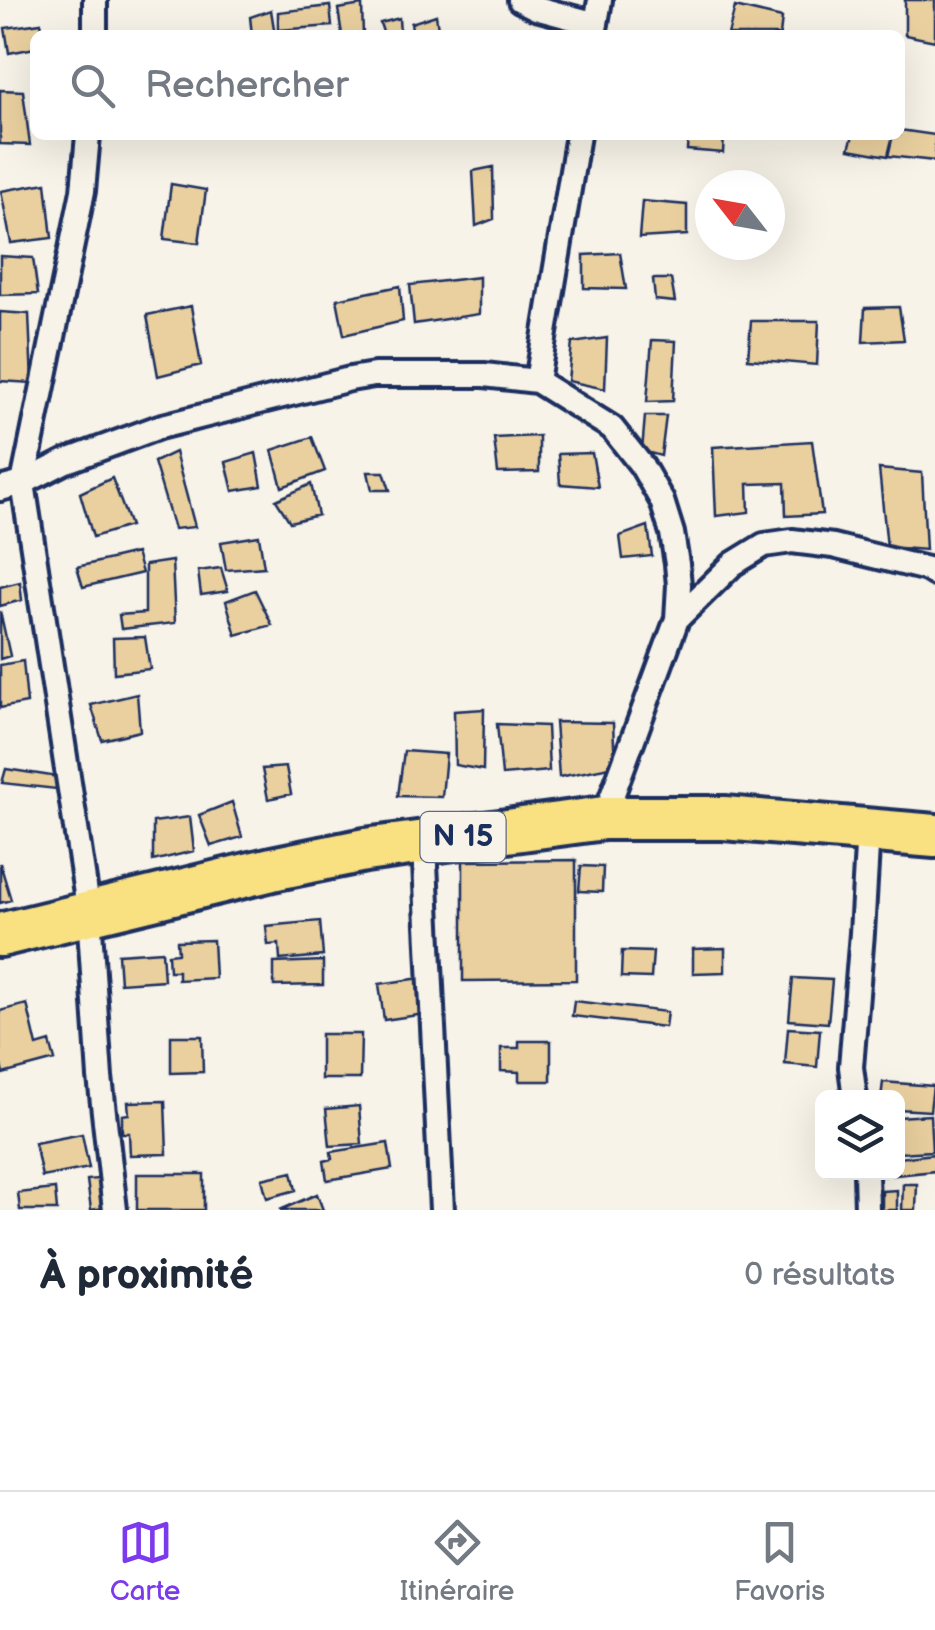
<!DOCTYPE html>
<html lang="fr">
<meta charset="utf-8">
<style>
:root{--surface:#fff;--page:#f2f2f3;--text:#1f2937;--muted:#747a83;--line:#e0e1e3;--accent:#7c3aed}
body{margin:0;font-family:"Balsamiq Sans",sans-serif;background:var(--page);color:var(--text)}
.controls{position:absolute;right:30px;bottom:30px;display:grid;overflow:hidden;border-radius:15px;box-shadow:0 10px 40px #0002}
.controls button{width:90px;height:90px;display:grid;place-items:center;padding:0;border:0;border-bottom:2px solid var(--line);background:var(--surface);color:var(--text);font:50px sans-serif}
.compass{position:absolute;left:695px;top:170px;width:90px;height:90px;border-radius:50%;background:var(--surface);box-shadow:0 10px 40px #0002;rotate:301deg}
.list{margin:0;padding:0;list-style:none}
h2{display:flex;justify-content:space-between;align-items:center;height:130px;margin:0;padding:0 40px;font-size:42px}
h2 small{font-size:32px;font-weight:400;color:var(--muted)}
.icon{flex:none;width:55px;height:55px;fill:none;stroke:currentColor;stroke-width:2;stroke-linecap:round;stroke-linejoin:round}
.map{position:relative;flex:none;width:935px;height:1210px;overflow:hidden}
.search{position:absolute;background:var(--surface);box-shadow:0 10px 40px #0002;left:30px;right:30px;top:30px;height:110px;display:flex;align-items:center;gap:25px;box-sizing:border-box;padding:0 35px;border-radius:15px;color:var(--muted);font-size:38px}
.sheet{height:280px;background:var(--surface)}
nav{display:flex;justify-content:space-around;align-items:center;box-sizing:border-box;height:140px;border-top:2px solid var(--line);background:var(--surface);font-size:28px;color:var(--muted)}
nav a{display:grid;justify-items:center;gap:5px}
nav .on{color:var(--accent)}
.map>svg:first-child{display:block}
.building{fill:#ead09f;stroke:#1b2f5e;stroke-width:2.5}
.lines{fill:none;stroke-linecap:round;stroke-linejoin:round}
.street-casing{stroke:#1b2f5e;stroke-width:30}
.highway-casing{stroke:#1b2f5e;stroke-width:50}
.street{stroke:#f7f3e8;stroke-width:22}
.highway{stroke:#f9e181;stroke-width:42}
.labels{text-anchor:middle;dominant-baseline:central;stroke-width:10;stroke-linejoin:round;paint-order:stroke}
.shield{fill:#f7f3e8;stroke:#5d6a87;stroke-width:2.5}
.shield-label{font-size:30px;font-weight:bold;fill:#1b2f5e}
</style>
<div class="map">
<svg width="935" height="1210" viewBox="0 0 935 1210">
<rect width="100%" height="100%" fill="#f7f3e8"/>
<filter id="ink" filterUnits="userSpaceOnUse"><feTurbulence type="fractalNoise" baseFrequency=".01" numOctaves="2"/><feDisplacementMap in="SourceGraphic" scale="20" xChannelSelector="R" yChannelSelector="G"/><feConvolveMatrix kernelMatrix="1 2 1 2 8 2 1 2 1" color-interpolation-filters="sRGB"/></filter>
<g filter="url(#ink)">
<path class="building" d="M905,0H935V41L905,35Z
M362,5L363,35H342L338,9Z
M330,6L332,26L278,30V12Z
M735,7L782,18L780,35H728Z
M271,10L275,35H252L250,17Z
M436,15L439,35H413L411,23Z
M399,18L400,35H384L380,23Z
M41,23L44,35H35V48L9,53L5,28Z
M0,90L23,91L30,145L0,144Z
M900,130L935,135V161L888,156L893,135H900Z
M688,135H724L723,153L687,150Z
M853,135H893L888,156L849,149Z
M493,167L494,219L476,226L473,171Z
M46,183L52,238L11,243L1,191Z
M171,184L206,190L199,243L164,239Z
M642,201L687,205V235L639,238Z
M620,253L626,289L584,288V255Z
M0,256L33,258L38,294L0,295Z
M479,277V314L414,324L410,285Z
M653,279H671L675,302L655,300Z
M400,286L403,321L344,335L337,299Z
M191,306L201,365L158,376L147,315Z
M899,307L904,340L863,342L865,308Z
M0,312L29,314L32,383L0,381Z
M751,321H819L817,365L748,359Z
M607,338L605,389L568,381L572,343Z
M652,340L676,341L673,401L647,402Z
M645,416H666L661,456L642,451Z
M539,436V472L498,473L494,438Z
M312,437L325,471L282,487L272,450Z
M812,441L822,514L786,516L785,483L748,484L749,512L716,516L713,447Z
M175,452L195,527L174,529L154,462Z
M256,453L262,486L233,491L226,462Z
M592,453L598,487L560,484L558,454Z
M879,469L922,473L926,550L887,547Z
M368,472H384L390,490H372Z
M112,478L130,526L93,537L80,493Z
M311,484L318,515L290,522L276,500Z
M648,526L652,556L623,559L620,536Z
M259,536L264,567L226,570L221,542Z
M136,553L142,573L83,587L77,567Z
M172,561L175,623L121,629L119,615L145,613V565Z
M221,568L228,591L201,595L198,571Z
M20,582L22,600L0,606V587Z
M255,590L272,625L236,635L226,601Z
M0,611L10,656L0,659Z
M145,637L150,669L114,673L113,638Z
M23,661L27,703L0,708V665Z
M137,694L140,731L102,740L91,705Z
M484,709L483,770L455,765L454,711Z
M555,722L613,723L615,766L559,777Z
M497,724L547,726L549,771L502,775Z
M404,751L446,754L442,797L398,796Z
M286,767L291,794L268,799L262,769Z
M6,769L58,777L56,789L2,783Z
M232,802L242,837L211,846L199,815Z
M190,817L194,851L153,861V822Z
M576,860V980L463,981V861Z
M0,863L11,900L0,903Z
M581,866L603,867L602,892L579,891Z
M320,921L323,956L280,960L279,944L268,945L266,926Z
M213,940L215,978L178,980V971H169L168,954L178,953L177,941Z
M725,948V972L693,973V949Z
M162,951L164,980L120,983L118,954Z
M622,951L653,952L651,978L621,977Z
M323,961V985L274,986V963Z
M421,978L425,1014L384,1020L379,984Z
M793,978L832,980L828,1023L789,1020Z
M574,1001L667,1012L665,1027L572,1016Z
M27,1004L37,1046L50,1042L55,1060L3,1074L0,1061V1011Z
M788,1028L820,1030L817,1067L785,1064Z
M321,1034H361L360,1079H321Z
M171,1036H202L203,1072L171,1073Z
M519,1041H551V1081H519V1072L501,1071V1048H519Z
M883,1082L933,1086L930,1111L898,1109V1098H881Z
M165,1101L167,1154L130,1155L129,1133H122V1115L129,1114L128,1102Z
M359,1106L362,1144L330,1146L326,1109Z
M930,1115L932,1151L898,1153V1117Z
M82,1134L89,1168L42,1177L35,1143Z
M388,1143L392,1169L327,1180L324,1161L332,1159L331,1152Z
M935,1154V1171L885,1176V1172H898V1158Z
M292,1172L296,1190L267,1198L262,1179Z
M137,1174H204V1210H137Z
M106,1178L109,1207L91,1210L87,1180Z
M903,1184H917L916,1210H902Z
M55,1189L57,1210H20L18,1193Z
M897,1190V1210H882V1191Z
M317,1194L323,1210H280Z"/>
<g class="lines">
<g class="street-casing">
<path id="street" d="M520,0L536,8L596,24
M95,35V0
M594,35L600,0
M88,135L83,191L23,483L89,913L100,1077L115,1210
M537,381L578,135
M0,489L23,483L64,462L159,427L350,379L374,375H484L537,381L612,428L642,466L662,501L672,533L677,564L679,585L677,619L604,818
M677,619L733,564L764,545L792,541L833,546L927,569L935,574
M424,843L442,1210
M855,1098L851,1067L862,933L868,830
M866,1172L867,1210"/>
</g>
<g class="highway-casing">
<path id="highway" d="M0,935L272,869L365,850L604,818H724L935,836"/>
</g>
<use href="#street" class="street"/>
<use href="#highway" class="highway"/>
</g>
</g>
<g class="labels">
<rect class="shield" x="420.5" y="812" width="85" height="50" rx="8"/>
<g class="shield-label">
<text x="463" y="837">N 15</text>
</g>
</g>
</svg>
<div class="controls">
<button><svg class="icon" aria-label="layers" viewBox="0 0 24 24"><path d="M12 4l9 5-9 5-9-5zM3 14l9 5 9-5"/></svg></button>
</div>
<svg class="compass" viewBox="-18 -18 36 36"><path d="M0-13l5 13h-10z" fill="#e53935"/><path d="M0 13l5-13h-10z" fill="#747a83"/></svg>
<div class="search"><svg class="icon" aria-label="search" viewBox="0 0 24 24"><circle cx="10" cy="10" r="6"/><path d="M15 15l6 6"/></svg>Rechercher</div>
</div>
<section class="sheet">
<h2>À proximité<small>0 résultats</small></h2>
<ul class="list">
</ul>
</section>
<nav>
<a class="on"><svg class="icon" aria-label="map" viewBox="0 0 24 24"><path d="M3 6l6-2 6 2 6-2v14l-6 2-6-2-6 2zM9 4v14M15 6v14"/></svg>Carte</a>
<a><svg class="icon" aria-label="directions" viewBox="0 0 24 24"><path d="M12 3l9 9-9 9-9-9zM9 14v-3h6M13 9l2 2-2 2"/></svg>Itinéraire</a>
<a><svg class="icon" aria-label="saved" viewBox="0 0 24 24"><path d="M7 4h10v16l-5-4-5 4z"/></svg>Favoris</a>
</nav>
